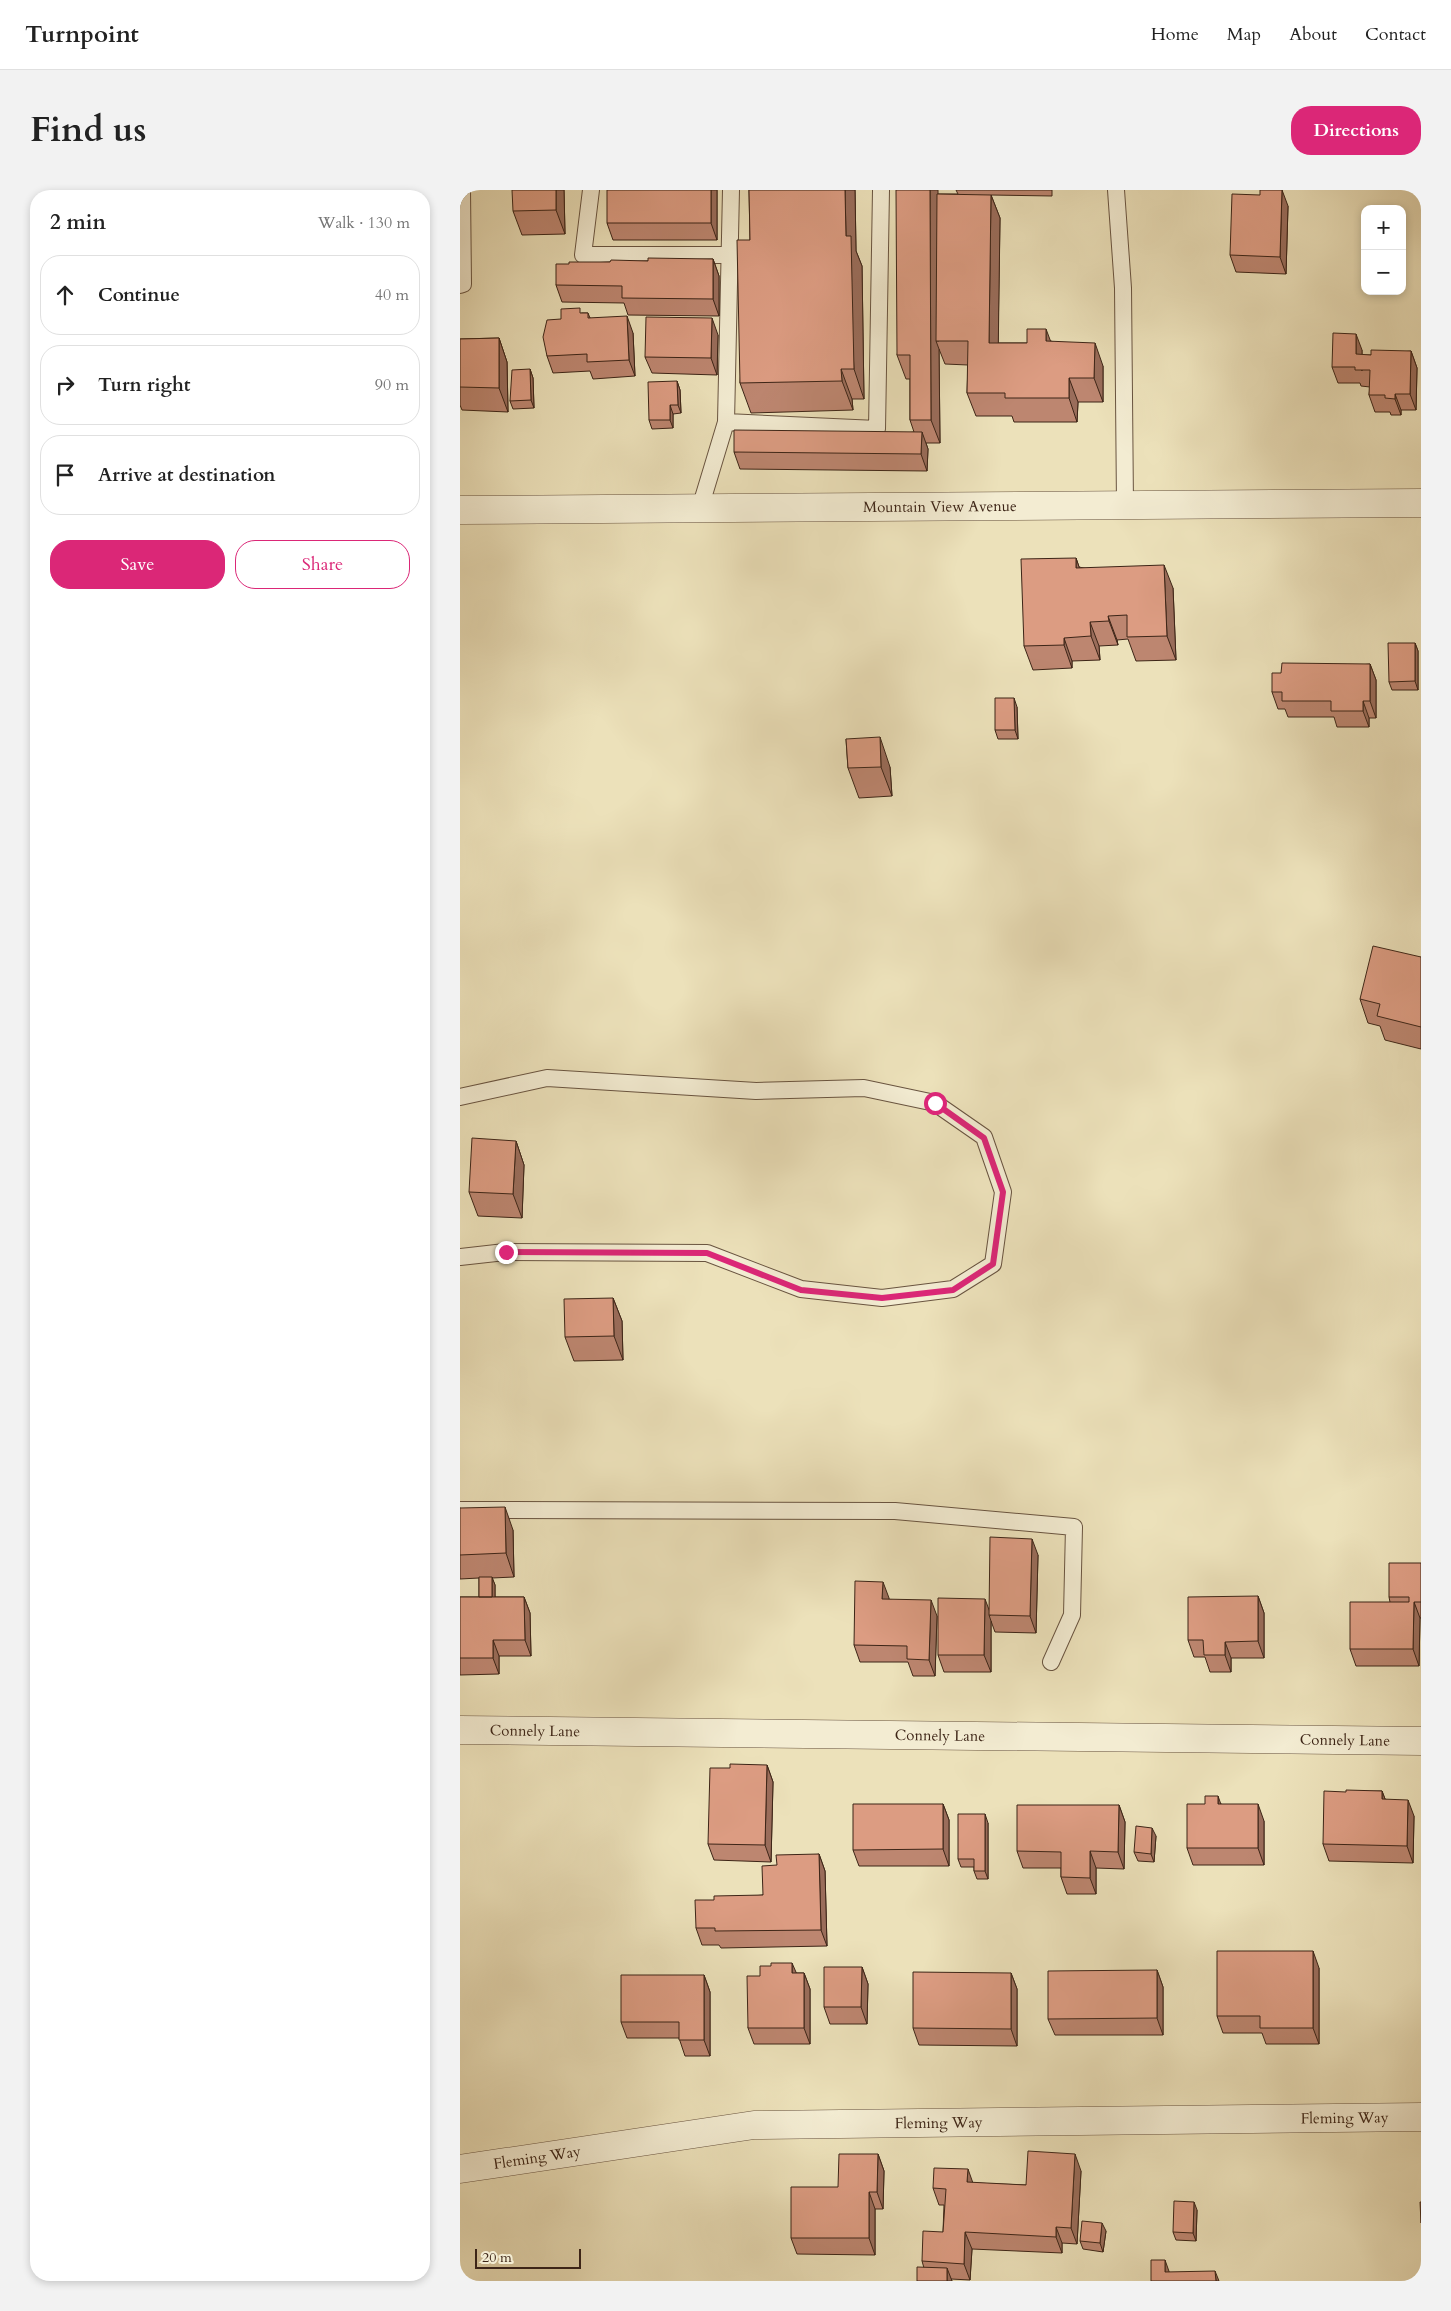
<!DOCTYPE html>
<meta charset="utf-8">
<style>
:root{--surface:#fff;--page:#f2f2f2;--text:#222;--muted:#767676;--line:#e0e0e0;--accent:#db2777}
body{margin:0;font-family:Cardo,serif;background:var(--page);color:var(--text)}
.controls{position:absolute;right:15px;top:15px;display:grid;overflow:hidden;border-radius:10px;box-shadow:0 2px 8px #0003}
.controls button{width:45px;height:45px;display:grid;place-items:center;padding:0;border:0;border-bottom:1px solid var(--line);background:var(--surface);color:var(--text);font:25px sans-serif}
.scale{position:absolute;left:15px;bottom:12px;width:106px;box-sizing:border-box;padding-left:5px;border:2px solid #3d2517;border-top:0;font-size:14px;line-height:18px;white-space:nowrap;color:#3d2517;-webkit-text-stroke:4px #f3ecd2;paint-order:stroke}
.stop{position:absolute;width:15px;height:15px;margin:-11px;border:4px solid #db2777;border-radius:50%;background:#fff}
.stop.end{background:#db2777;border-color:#fff;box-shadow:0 1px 5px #0008}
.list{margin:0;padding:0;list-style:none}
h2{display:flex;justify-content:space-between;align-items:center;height:65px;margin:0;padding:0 20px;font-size:21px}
h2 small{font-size:16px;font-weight:400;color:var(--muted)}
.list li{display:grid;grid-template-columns:32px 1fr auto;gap:15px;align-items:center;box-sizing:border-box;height:80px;margin:0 10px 10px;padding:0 10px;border:1px solid var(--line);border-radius:20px}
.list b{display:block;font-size:19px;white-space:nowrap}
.list em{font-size:16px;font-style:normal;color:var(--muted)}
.actions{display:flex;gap:10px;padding:15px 20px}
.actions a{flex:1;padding:11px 0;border:1px solid var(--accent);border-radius:20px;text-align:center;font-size:18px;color:var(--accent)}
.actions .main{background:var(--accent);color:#fff}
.icon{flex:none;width:28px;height:28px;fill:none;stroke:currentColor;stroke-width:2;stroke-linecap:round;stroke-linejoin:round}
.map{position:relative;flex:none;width:961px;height:2091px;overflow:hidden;border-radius:20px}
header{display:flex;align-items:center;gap:30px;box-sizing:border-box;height:70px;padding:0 25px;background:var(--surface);border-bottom:1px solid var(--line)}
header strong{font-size:24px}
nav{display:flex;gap:28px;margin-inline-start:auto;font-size:18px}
.intro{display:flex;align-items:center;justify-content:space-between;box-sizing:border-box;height:120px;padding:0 30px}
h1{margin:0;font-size:35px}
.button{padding:12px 22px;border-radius:20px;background:var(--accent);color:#fff;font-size:18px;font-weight:700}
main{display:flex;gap:30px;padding:0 30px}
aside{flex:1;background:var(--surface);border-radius:20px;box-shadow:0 2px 8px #0003}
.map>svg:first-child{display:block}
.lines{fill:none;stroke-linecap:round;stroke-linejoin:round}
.service-casing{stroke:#695440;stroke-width:18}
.minor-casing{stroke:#695440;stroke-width:29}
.service{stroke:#f3ecd2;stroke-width:16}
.minor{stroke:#f3ecd2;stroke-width:28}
.wall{fill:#bd8670;stroke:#3d2517}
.shaded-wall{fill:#9a6d5b;stroke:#3d2517}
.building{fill:#dc9c82;stroke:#3d2517}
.route{stroke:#db2777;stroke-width:6}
.labels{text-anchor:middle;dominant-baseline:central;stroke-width:4.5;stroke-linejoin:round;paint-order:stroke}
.street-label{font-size:15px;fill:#3d2517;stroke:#f3ecd2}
</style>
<header>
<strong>Turnpoint</strong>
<nav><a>Home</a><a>Map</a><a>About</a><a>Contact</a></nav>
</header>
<div class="intro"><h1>Find us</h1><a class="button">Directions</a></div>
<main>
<aside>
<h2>2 min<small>Walk · 130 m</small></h2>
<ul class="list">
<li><svg class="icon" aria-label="ahead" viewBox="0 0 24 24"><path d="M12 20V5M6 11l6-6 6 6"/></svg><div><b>Continue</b></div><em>40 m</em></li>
<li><svg class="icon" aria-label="right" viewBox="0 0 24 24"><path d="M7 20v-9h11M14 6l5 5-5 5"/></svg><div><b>Turn right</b></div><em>90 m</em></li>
<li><svg class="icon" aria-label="arrive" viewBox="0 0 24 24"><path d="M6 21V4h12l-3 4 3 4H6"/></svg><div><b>Arrive at destination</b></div></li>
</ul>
<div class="actions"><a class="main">Save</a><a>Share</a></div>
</aside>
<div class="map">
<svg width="961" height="2091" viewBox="0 0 961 2091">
<rect width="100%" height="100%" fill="#ece1ba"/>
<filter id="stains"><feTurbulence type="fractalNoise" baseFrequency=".004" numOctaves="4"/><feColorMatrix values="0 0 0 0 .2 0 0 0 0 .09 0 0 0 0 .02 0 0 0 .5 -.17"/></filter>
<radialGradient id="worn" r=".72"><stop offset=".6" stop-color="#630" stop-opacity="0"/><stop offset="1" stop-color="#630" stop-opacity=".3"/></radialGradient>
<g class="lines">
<g class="service-casing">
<path id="service" d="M131,0L123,65H269
M656,0L663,98L665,315
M0,95L3,94L2,0
M266,232L417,239L421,0
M240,318L266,232L271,0
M0,907L87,888L296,901L404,898L475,913L524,947L543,1002L533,1074L493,1099L422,1108L341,1099L247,1063L45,1062L0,1067
M0,1320L435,1321L614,1337L612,1425L591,1472"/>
</g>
<g class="minor-casing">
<g id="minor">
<path id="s1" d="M0,320L961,313"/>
<path id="s2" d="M0,1540L961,1551"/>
<path id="s3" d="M0,1979L294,1935L961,1927"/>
</g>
</g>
<use href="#service" class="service"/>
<use href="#minor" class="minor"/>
</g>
<path class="wall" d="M104,0L105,44L62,45L53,21Z
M257,0V50H153L147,33Z
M289,0H395L396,61L402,76L404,209H392L393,220L291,223L280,193L290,50Z
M496,0H592V6L531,5L540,28L538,153H567L591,151L643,176V212H618L617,232H554L552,226H516L507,203L508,175L485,174L479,159L480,253H466L468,259L467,281L280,279L274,262L454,242L450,230V189H446L437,165L478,4H498Z
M828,16L826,84L776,82L770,65Z
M253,69L259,86V126L168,125L164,113L102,112L96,95L109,74L150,72Z
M122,123H128L130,128L173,143L175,186L133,189L130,181L93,183L87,166L101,129Z
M258,145L257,185L192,183L185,167Z
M39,148L47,172L48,222L2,220L0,215V149Z
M902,160V165H911L951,161L957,178L956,220H941V225H931L930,222H915L909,205L910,197L901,196L900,193H878L872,177Z
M70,179L73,188L74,218L53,219L50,211Z
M217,191L220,200L221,223L213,224V238L192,239L189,230Z
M616,368L619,377L713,398L716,470L676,471L668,449L657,450L658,455L639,456L640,470L612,471V478L573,480L564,456Z
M955,453L958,461V500H932L929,492Z
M910,474L916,490V528H909V537H877L874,527H828L825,519H818L812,502L821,483Z
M557,517L558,549H538L535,540Z
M386,549L430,577L432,606L399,608L388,578Z
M961,767V859L925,850L920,836L908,833L900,809Z
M56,951L64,975L62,1028L18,1026L9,1002Z
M153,1108L162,1131L163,1170L114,1171L105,1147Z
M0,1318L53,1340L54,1387L32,1388L35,1395V1407H64L70,1423L71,1466H39V1484L0,1485V1407H19V1388L0,1389Z
M578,1365L576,1443L535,1442L531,1431V1482H484L478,1465L529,1419Z
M961,1373V1428H960L959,1476H896L890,1459L930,1412L929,1407Z
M798,1406L804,1423V1468H771V1482H750L745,1467H734L728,1450Z
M429,1409L477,1426L475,1486H453L448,1472H400L394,1455Z
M307,1575L313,1592L311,1672L254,1670L248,1654Z
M922,1601L925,1609L954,1626L953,1673L869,1671L863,1654L886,1602Z
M483,1614L489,1630V1676H399L393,1660Z
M761,1614L804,1631V1675H733L727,1658Z
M659,1615L665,1632L664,1679L636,1678V1704H607L601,1687V1678H563L557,1661Z
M528,1633V1689H517L514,1681V1677H501L498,1669Z
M696,1646L694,1672L678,1671L674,1662Z
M359,1664L365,1681L367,1756L261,1758L259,1755H242L236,1738L254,1710L303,1705L317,1675Z
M311,1776L336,1783H344L350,1799V1854H294L288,1838L300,1786Z
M402,1777L408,1794L407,1834H370L364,1817Z
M859,1778V1854H806L802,1843H763L757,1826Z
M697,1780L703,1797V1845H595L588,1829Z
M551,1783L557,1799V1856L459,1855L453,1838Z
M244,1785L250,1802V1866H225L219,1848H167L161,1832Z
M418,1964L424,1981L423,2019H415V2065L337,2064L331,2048L378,1997Z
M621,1981L617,2054L602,2053V2063L512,2059L510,2090L491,2089L492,2091L464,2078L462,2071L483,2042L484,2015H479L473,1998L513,1993L566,1995Z
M737,2020L736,2051L716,2050L713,2042Z
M646,2041L643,2062L623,2059L620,2051Z"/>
<path class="shaded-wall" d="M96,0H104L105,44L96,20Z
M251,0H257V50L251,33Z
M385,0H395L396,61L402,76L404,209L394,179L386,46Z
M470,0H478L479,151H476L479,159L480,253L471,230Z
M822,0L828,16L826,84L820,67Z
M531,5L540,28L538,176L529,153Z
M253,69L259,86V126L253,109Z
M167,126L173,143L175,186L169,170Z
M252,128L258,145L257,185L251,168Z
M586,139L595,163L586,151Z
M896,144L902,160V181L896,164Z
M39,148L47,172L48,222L39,198Z
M635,153L643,176V212L634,188Z
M951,161L957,178L956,220L950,204Z
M70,179L73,188L74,218L71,210Z
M381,179L392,209L393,220L382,191Z
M609,188L618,212L617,232L609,208Z
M217,191L220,200L221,223L218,215Z
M935,204L941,220V225L935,209Z
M210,215L213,224V238L210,230Z
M462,242L468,259L467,281L461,264Z
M616,368L624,391L616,378Z
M704,375L713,398L716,470L707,446Z
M648,426L657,450L658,455L649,431Z
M630,432L639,456L640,470L631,446Z
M604,448L612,471V478L604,455Z
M955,453L958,461V500L955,491Z
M910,474L916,490V528L910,511Z
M554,508L557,517L558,549L555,540Z
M903,511L909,528V537L903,521Z
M420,547L430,577L432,606L421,577Z
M56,951L64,975L62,1028L53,1004Z
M153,1108L162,1131L163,1170L154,1146Z
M45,1317L53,1340L54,1387L46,1363Z
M572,1349L578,1365L576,1443L570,1426Z
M32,1387L35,1395V1421L32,1413Z
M423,1392L429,1408L428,1425L422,1409Z
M798,1406L804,1423V1468L798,1451Z
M64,1407L70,1423L71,1466L65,1450Z
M525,1409L531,1425H529L531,1431V1482L524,1465Z
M471,1410L477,1426L475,1486L469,1470Z
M954,1412L960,1428L959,1476L953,1459Z
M33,1450L39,1466V1484L33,1468Z
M765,1452L771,1468V1482L765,1465Z
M307,1575L313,1592L311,1672L305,1655Z
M922,1601L928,1617L922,1609Z
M758,1606L764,1623L758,1614Z
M948,1610L954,1626L953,1673L947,1656Z
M483,1614L489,1630V1676L483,1659Z
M798,1614L804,1631V1675L798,1658Z
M659,1615L665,1632L664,1679L658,1662Z
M525,1624L528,1633V1689L525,1681Z
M692,1638L696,1646L694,1672L691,1664Z
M630,1661L636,1678V1704L630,1688Z
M359,1664L365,1681L367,1756L361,1740Z
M853,1761L859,1778V1854L853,1838Z
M332,1773L339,1789L332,1783Z
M402,1777L408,1794L407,1834L401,1817Z
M697,1780L703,1797V1845L697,1828Z
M344,1783L350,1799V1854L344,1838Z
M551,1783L557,1799V1856L551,1839Z
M244,1785L250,1802V1866L244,1850Z
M418,1964L424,1981L423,2019L417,2002Z
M615,1964L621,1981L617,2054L611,2038Z
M508,1979L514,1996L507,1992Z
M409,2002L415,2019V2065L409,2048Z
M734,2012L737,2020L736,2051L733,2043Z
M642,2033L646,2041L643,2062L640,2053Z
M596,2037L602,2053V2063L596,2047Z
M505,2042L512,2059L510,2090L504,2074Z
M705,2070L711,2087L705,2082Z
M487,2078L492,2091H487Z
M755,2081L759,2091H756Z"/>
<path class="building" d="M52,0H96V20L53,21Z
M147,0H251V33H147Z
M289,0H385L386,46H391L394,179H381L382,191L280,193L277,50H290Z
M436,0H470L471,230H450V165H437Z
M800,0H822L820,67L770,65L772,4L800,5Z
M477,4L531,5L529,153H567V139H586V151L635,153L634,188H609V208H545V203H507L508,151H476Z
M188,68L253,69V109L162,108V96L96,95V74H109V72H150L151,70L188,71Z
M120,118V123H128V128L167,126L169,170L127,172V164L87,166L83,147L87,130L101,129V119Z
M186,127L252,128L251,168L185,167Z
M873,143L896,144V164L911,165V160L951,161L950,204H935V209L925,208V205H909L910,180H895V177H872Z
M39,148V198L0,197V149Z
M70,179L71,210L50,211L52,180Z
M217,191L218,215H210V230H189L188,192Z
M274,240L462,242L461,264L274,262Z
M616,368V378L704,375L707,446L667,447V425L648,426L649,431L630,432L631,446L604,448V455L564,456L561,369Z
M928,453H955V491L929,492Z
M822,473L910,474V511H903V521H871V511H822V502H812V483H821Z
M535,508H554L555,540H535Z
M420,547L421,577L388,578L386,549Z
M913,756L961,767V837L917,826L920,814L900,809Z
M12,948L56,951L53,1004L9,1002Z
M153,1108L154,1146L105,1147L104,1109Z
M45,1317L46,1363L0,1365V1318Z
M530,1347L572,1349L570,1426L529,1425Z
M929,1373H961V1412H954L953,1459H890V1412H949V1407H929Z
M19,1387H32V1407H19Z
M395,1391L423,1392L422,1409L471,1410L469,1470L447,1469V1456L394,1455Z
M798,1406V1451L765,1452V1465H744L743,1450H728V1407Z
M0,1407H64L65,1450H33V1468H0Z
M478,1408L525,1409L524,1465H478Z
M270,1574L307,1575L305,1655L248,1654L250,1578H270Z
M886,1600L922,1601V1609L948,1610L947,1656L863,1654L864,1601L886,1602Z
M745,1606H758V1614H798V1658H727V1614H745Z
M393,1614H483V1659L393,1660Z
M557,1615H659L658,1662L630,1661V1688L601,1687V1662L557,1661Z
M498,1624H525V1681H514V1669H498Z
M676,1636L692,1638L691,1664L674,1662Z
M359,1664L361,1740L255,1741V1738H236L235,1710H254V1706L303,1705L302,1676L317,1675L316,1665Z
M757,1761H853V1838H800V1826H757Z
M311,1773H332V1783H344V1838H288L287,1786H300V1776H311Z
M364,1777H402L401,1817H364Z
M697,1780V1828L588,1829V1781Z
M453,1782L551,1783V1839L453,1838Z
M161,1785H244V1850H219V1832H161Z
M568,1961L615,1964L611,2038L596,2037V2047L505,2042L504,2074L462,2071L463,2041L483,2042L486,1999L473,1998L474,1978L508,1979L507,1992L566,1995Z
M379,1964H418L417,2002H409V2048H331V1997H378Z
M714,2011L734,2012L733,2043L713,2042Z
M960,2012H961V2033Z
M622,2031L642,2033L640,2053L620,2051Z
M691,2070H705V2082L755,2081L756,2091H691Z
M457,2077L487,2078V2091H457Z"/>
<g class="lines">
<path class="route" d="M46,1062L247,1063L341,1100L422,1108L493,1100L533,1074L543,1002L524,948L475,913"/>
</g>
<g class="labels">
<g class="street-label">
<text stroke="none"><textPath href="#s1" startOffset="480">Mountain View Avenue</textPath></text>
<text stroke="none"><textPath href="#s2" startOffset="75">Connely Lane</textPath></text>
<text stroke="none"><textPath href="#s2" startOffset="480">Connely Lane</textPath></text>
<text stroke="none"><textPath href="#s2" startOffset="885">Connely Lane</textPath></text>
<text stroke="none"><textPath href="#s3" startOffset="888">Fleming Way</textPath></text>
<text stroke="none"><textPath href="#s3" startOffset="482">Fleming Way</textPath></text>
<text stroke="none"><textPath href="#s3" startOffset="78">Fleming Way</textPath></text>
</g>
</g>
<rect width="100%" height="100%" filter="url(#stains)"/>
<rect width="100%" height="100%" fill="url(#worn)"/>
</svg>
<div class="controls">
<button>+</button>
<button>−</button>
</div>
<div class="scale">20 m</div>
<div class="stop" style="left:475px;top:913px"></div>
<div class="stop end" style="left:46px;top:1062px"></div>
</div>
</main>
